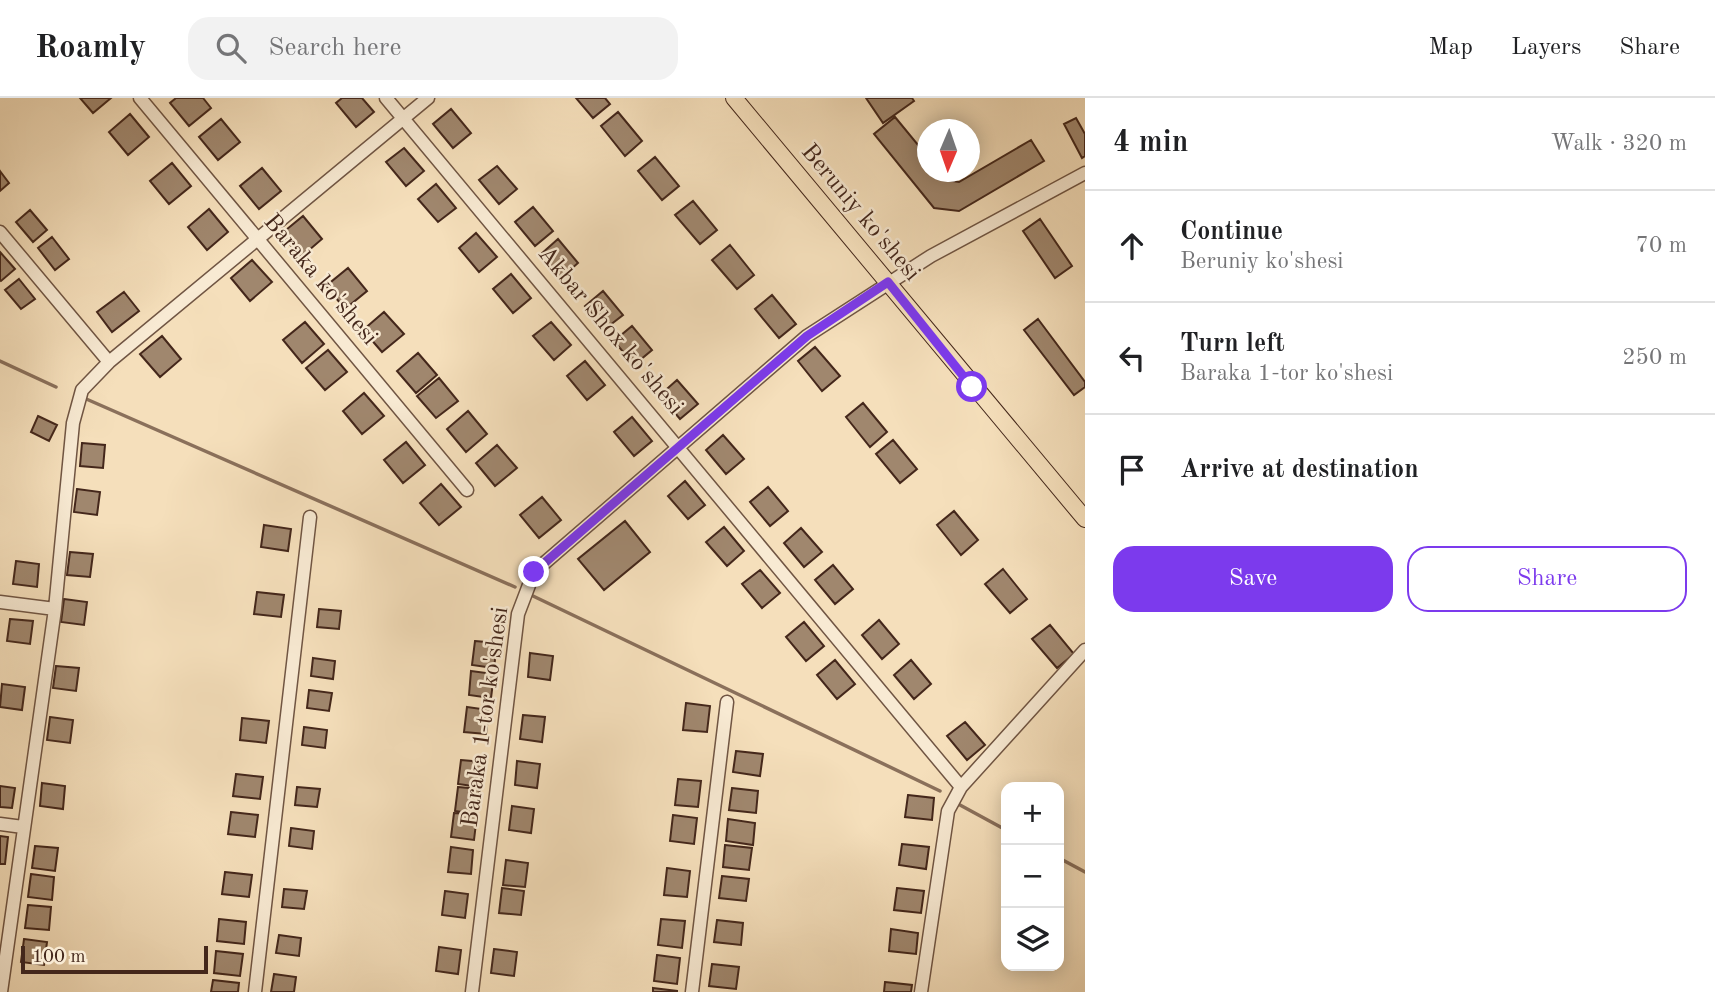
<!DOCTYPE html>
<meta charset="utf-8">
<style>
:root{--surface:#fff;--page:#f2f2f2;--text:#202124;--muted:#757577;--line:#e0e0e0;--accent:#7c3aed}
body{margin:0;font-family:"Old Standard TT",serif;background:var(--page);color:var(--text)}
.controls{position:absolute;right:21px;bottom:21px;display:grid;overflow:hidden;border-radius:14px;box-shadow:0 4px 18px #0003}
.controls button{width:63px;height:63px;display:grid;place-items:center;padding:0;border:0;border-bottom:2px solid var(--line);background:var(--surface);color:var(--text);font:35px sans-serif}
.compass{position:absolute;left:917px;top:21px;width:63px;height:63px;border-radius:50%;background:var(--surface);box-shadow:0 4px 18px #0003;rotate:182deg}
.scale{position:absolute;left:21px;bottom:18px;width:187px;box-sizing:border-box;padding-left:7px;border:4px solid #44271b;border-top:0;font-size:19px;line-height:24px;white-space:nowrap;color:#44271b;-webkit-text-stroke:5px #f8ead3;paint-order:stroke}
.stop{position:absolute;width:21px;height:21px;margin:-16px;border:5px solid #7c3aed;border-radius:50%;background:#fff}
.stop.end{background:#7c3aed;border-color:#fff;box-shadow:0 2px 7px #0008}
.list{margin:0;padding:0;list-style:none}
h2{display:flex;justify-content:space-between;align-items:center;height:91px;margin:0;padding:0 28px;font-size:30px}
h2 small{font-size:23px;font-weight:400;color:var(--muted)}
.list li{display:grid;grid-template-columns:46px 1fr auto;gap:21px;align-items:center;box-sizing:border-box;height:112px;padding:0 28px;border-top:2px solid var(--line)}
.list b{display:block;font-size:26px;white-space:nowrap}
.list p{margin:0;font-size:23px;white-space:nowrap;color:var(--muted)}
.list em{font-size:23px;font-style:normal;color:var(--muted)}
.actions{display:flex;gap:14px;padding:21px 28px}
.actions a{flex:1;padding:16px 0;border:2px solid var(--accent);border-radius:21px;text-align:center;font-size:24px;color:var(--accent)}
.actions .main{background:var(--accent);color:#fff}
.icon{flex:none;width:38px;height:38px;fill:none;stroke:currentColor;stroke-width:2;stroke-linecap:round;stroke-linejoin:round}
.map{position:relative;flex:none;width:1085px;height:894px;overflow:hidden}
header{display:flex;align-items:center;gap:42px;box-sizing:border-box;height:98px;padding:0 35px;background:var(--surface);border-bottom:2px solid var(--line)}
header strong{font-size:33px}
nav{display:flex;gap:38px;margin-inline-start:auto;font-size:24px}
.search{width:490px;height:63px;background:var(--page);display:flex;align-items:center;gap:18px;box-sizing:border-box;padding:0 24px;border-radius:21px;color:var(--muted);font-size:26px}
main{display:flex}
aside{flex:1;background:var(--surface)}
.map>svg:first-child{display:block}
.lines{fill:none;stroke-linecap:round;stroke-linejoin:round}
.stream{stroke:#8a705b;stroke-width:3.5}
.building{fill:#a0876e;stroke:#44271b;stroke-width:2}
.minor-casing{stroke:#705543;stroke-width:15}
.major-casing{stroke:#44271b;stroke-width:18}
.minor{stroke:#f8ead3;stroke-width:12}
.major{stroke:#f5dfbb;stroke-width:16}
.route{stroke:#7c3aed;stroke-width:9}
.labels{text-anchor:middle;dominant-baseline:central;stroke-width:5;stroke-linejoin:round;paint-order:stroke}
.street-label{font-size:24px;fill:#44271b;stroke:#f8ead3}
</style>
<header>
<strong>Roamly</strong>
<div class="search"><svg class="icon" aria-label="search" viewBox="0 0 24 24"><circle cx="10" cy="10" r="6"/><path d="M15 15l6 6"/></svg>Search here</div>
<nav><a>Map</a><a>Layers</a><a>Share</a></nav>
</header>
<main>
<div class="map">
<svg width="1085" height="894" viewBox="0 0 1085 894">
<rect width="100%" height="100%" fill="#f5dfbb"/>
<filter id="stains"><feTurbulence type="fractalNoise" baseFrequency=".00286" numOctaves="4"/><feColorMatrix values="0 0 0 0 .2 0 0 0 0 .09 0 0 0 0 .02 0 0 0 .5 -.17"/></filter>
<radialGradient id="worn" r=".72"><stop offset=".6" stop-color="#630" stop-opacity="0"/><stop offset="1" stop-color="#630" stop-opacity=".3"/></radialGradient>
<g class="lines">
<path class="stream" d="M0,263L56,289
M84,300L515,489
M533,498L940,693
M960,707L1006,732
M1059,760L1085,774"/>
</g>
<path class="building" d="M80,0H111L93,15Z
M176,0H203L211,10L189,28L170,5Z
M342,0H362L374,14L356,29L336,5Z
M576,0H605L610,6L593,20Z
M866,0H912L914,3L883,25Z
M451,11L471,35L453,50L433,26Z
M618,14L642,43L625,58L601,28Z
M130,16L149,39L128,57L109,34Z
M895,19L928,59V74H939L946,82L959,84L1031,42L1044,63L959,113L934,110L874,36Z
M1076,20L1085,36V58L1082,60L1064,26Z
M221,21L240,44L218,62L199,39Z
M404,50L424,73L406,88L386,64Z
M655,59L679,88L662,102L638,73Z
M172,65L191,88L169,106L150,83Z
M497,68L517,91L499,106L479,82Z
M262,70L281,93L259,111L240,88Z
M0,73L9,85L0,93Z
M436,86L456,110L438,124L418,101Z
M693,103L717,132L700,146L675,117Z
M533,109L553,133L535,148L515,124Z
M209,111L228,134L207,152L188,129Z
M30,112L47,132L33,144L16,124Z
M303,118L322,141L301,159L281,136Z
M1040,121L1072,168L1055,180L1023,133Z
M476,135L497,159L479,174L459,150Z
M52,139L69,161L55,172L38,150Z
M558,141L578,165L561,180L541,156Z
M730,147L754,177L737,191L712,162Z
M0,154L15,171L1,183L0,182Z
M252,162L272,184L250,203L231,180Z
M348,170L367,193L345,211L326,188Z
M511,176L531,200L513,215L493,191Z
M19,181L35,201L21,211L5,192Z
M603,193L623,217L605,231L585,208Z
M124,194L139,213L112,234L97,214Z
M772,197L796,226L779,240L755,211Z
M384,214L404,236L382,254L363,232Z
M1038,221L1085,284V289L1074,297L1024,232Z
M305,224L324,246L302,265L283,242Z
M551,224L571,247L554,262L533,238Z
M632,228L652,252L634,267L614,243Z
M162,238L181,261L160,279L140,256Z
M815,249L840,278L822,293L798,263Z
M328,252L347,274L325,292L306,270Z
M418,255L437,277L416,295L397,273Z
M585,263L605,287L587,302L567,278Z
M439,280L458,303L436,320L417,298Z
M677,282L698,306L680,321L660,297Z
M364,295L384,318L362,336L343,313Z
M863,305L887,334L870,349L846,319Z
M468,313L487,336L466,354L447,331Z
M38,318L57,327L49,343L31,334Z
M632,319L652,343L634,358L614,334Z
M723,337L744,361L726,376L706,352Z
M893,342L917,371L900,385L876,356Z
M406,344L425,367L403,385L384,362Z
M82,345L105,347L103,370L80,368Z
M497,347L517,370L495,388L476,365Z
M685,383L705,407L688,421L668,398Z
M441,386L461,409L439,427L420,405Z
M768,389L788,413L770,428L750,404Z
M77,391L100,394L97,417L74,414Z
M542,399L561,422L539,440L520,417Z
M954,413L978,442L961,457L937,427Z
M625,423L650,454L604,492L578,461Z
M264,427L291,431L288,453L261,449Z
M724,429L744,453L727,468L706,444Z
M801,430L822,454L804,469L784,445Z
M70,454L93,456L90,479L67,477Z
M16,463L39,466L37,489L13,486Z
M833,467L853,491L835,506L815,482Z
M1003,471L1027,501L1010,515L985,486Z
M760,472L780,495L762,510L742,486Z
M257,494L284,497L281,519L254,516Z
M64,501L87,504L84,527L61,524Z
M319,511L341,513L339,531L317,529Z
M10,521L33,523L30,546L7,543Z
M879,522L899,546L882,561L862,537Z
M804,524L824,548L806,563L786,539Z
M1050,527L1074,556L1057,570L1032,541Z
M475,543L497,545L494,570L472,567Z
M530,555L553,558L550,582L528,579Z
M313,560L335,563L333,581L311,578Z
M835,562L855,586L837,601L817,577Z
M911,562L931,586L914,601L894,577Z
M56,568L79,570L76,593L53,590Z
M471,573L494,576L491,600L469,597Z
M2,586L25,589L22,612L0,609Z
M309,592L332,595L329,613L307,610Z
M686,605L710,608L707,634L683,632Z
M467,609L489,612L486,636L464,634Z
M523,617L545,619L542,644L520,641Z
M50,619L73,622L70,645L47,642Z
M242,620L269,623L266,645L240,642Z
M965,624L985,647L967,662L947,638Z
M304,629L327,632L325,650L302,647Z
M736,653L763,656L760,678L733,674Z
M461,662L483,664L480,689L458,686Z
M517,663L540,666L537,690L515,687Z
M236,676L263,679L260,701L233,698Z
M678,681L701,683L698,709L675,707Z
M42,685L65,688L63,711L40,708Z
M0,688L15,690L12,710L0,709Z
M297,689L320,691L317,709L295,707Z
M458,689L480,691L477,716L455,713Z
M732,690L758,693L756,715L729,712Z
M908,697L934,700L932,722L905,719Z
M512,708L534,711L531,735L509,732Z
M231,714L258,717L255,739L228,736Z
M454,715L477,717L474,742L451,739Z
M673,717L697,720L694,746L670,743Z
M728,721L755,725L753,747L726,743Z
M291,730L314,733L312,751L289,748Z
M0,738L8,739L5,766H0Z
M902,746L929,749L926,771L899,767Z
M725,747L752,750L749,772L723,769Z
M35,748L58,750L55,773L32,770Z
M451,749L473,752L471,776L448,774Z
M506,762L528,765L525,789L503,787Z
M667,770L690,773L687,799L664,797Z
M225,774L252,777L249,799L222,796Z
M31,776L54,779L52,802L28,799Z
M722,778L749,781L746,803L719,800Z
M502,790L524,793L521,817L499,815Z
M897,790L924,793L921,815L894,812Z
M284,791L307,793L304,811L282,809Z
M445,793L468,796L465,820L442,817Z
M28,807L51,809L49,832L25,830Z
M219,821L246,824L244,846L217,843Z
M661,821L685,823L682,850L658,847Z
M717,822L743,825L741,847L714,844Z
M891,831L918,835L916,856L889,853Z
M279,837L301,840L299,858L276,855Z
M24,841L47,844L44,867L21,864Z
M439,849L461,852L458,876L436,873Z
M494,851L517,854L514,878L491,875Z
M216,853L243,856L240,878L214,875Z
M657,857L680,860L677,886L654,883Z
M712,866L739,869L736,891L709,888Z
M274,876L296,879L294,894H271Z
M213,882L239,885L238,894H211Z
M885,884L912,887L911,894H884Z
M653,890L677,893V894H653Z"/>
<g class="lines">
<g class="minor-casing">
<path id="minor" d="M140,0L467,392
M386,0L961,689
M0,134L109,264
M0,504L55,511
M0,726L23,729
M1,894L55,511L73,325L82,292L109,264L428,0
M255,894L310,419
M472,894L518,516L534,474L807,238L931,158L1085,75
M692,894L727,604
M921,894L948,713L961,689L1085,552"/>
</g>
<g class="major-casing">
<path id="major" d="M734,0L1085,421"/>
</g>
<use href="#minor" class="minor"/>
<use href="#major" class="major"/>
</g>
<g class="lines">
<path class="route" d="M534,474L807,238L888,184L972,289"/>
</g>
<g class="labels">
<g class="street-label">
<text transform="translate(860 115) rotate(50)">Beruniy ko'shesi</text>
<text transform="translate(320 182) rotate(50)">Baraka ko'shesi</text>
<text transform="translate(610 233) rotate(50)">Akbar Shox ko'shesi</text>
<text transform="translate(486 619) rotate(-82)">Baraka 1-tor ko'shesi</text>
</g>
</g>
<rect width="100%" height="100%" filter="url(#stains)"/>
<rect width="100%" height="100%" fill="url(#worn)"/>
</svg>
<div class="controls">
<button>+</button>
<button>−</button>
<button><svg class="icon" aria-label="layers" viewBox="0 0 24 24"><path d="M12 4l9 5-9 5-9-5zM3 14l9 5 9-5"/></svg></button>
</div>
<svg class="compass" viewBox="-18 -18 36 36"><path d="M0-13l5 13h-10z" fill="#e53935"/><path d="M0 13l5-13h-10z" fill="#757577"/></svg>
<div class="scale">100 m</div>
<div class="stop" style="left:972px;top:289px"></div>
<div class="stop end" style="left:534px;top:474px"></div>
</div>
<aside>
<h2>4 min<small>Walk · 320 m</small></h2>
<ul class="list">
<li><svg class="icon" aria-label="ahead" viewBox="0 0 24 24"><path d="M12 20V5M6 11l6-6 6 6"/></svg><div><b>Continue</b><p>Beruniy ko'shesi</p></div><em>70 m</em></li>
<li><svg class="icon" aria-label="left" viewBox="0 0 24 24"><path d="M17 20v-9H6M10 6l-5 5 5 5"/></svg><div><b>Turn left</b><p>Baraka 1-tor ko'shesi</p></div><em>250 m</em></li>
<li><svg class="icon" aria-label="arrive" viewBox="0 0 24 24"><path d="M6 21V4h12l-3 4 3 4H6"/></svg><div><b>Arrive at destination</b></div></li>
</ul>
<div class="actions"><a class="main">Save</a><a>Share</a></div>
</aside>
</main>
